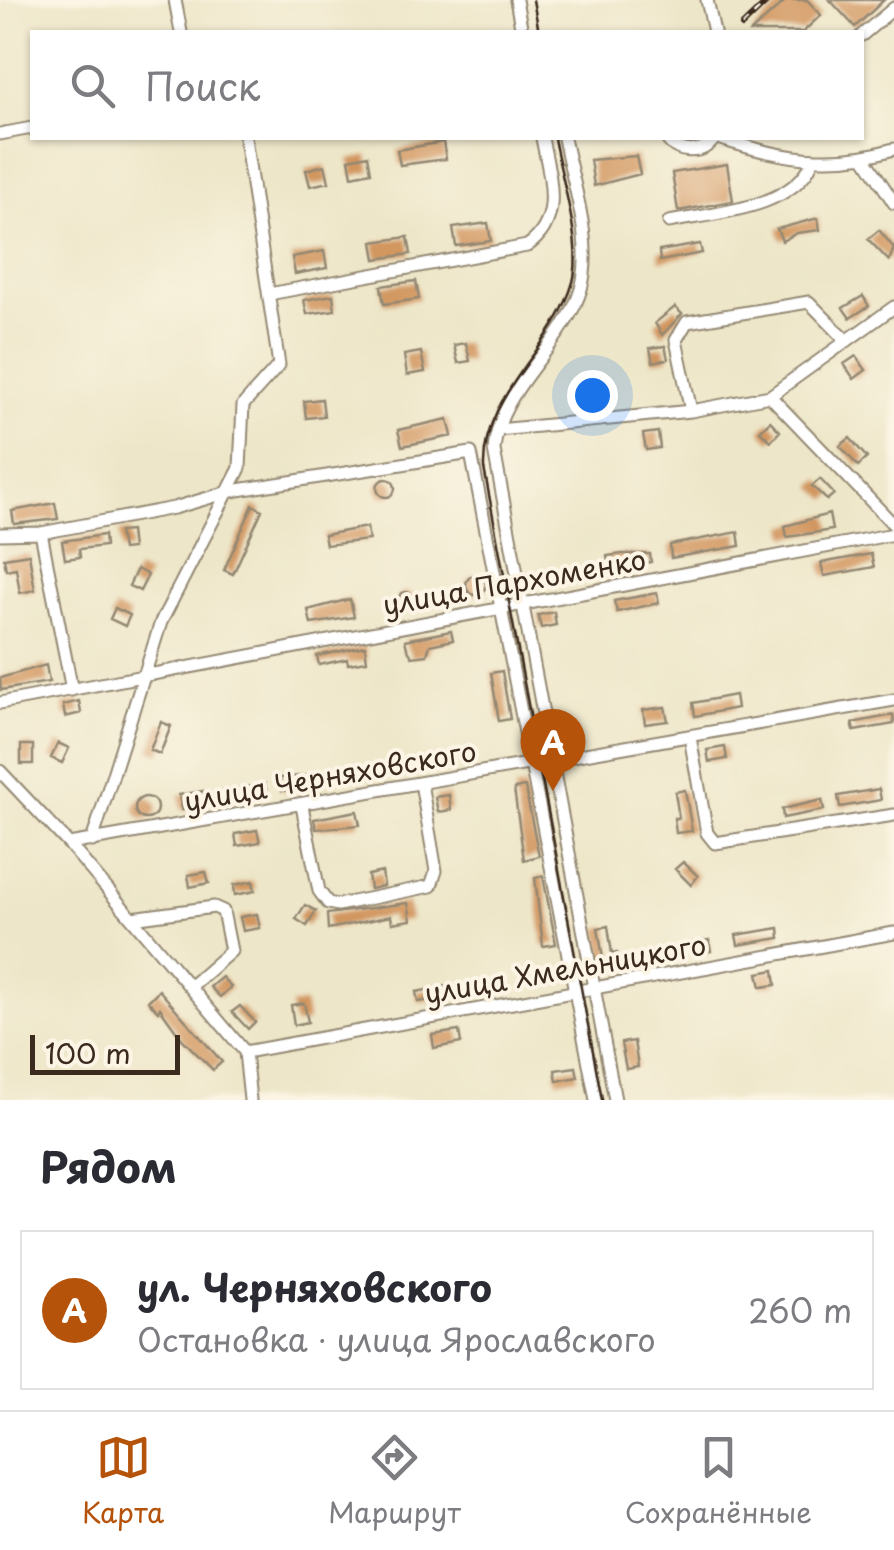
<!DOCTYPE html>
<html lang="ru">
<meta charset="utf-8">
<style>
:root{--surface:#fff;--page:#f7f7f7;--text:#2b2b33;--muted:#7c7c81;--line:#e1e1e2;--accent:#b45309}
body{margin:0;font-family:"Playpen Sans",sans-serif;background:var(--page);color:var(--text)}
.scale{position:absolute;left:30px;bottom:25px;width:150px;box-sizing:border-box;padding-left:10px;border:5px solid #3b2a1e;border-top:0;font-size:28px;line-height:35px;white-space:nowrap;color:#3b2a1e;-webkit-text-stroke:8px #fcf5e5;paint-order:stroke}
.you{position:absolute;left:592px;top:395px;width:35px;height:35px;margin:-25px;border:8px solid #fff;border-radius:50%;background:#1a73e8;box-shadow:0 0 0 15px #1a73e833}
.badge{display:grid;place-items:center;width:65px;height:65px;border-radius:50%;background:var(--accent);color:#fff;font-size:32px;font-weight:700}
.pin{position:absolute;translate:-50% -82px;filter:drop-shadow(0 2px 5px #0008)}
.pin::after{content:'';position:absolute;top:52px;width:35px;height:30px;background:inherit;clip-path:polygon(0 0,100% 0,50% 100%)}
.list{margin:0;padding:0;list-style:none}
h2{display:flex;justify-content:space-between;align-items:center;height:130px;margin:0;padding:0 40px;font-size:42px}
h2 small{font-size:32px;font-weight:400;color:var(--muted)}
.list li{display:grid;grid-template-columns:65px 1fr auto;gap:30px;align-items:center;box-sizing:border-box;height:160px;margin:0 20px 20px;padding:0 20px;border:2px solid var(--line);border-radius:0px}
.list b{display:block;font-size:38px;white-space:nowrap}
.list p{margin:0;font-size:32px;white-space:nowrap;color:var(--muted)}
.list em{font-size:32px;font-style:normal;color:var(--muted)}
.icon{flex:none;width:55px;height:55px;fill:none;stroke:currentColor;stroke-width:2;stroke-linecap:round;stroke-linejoin:round}
.map{position:relative;flex:none;width:894px;height:1100px;overflow:hidden}
.search{position:absolute;background:var(--surface);box-shadow:0 2px 8px #0004;left:30px;right:30px;top:30px;height:110px;display:flex;align-items:center;gap:25px;box-sizing:border-box;padding:0 35px;border-radius:0px;color:var(--muted);font-size:38px}
.sheet{height:310px;background:var(--surface)}
nav{display:flex;justify-content:space-around;align-items:center;box-sizing:border-box;height:140px;border-top:2px solid var(--line);background:var(--surface);font-size:28px;color:var(--muted)}
nav a{display:grid;justify-items:center;gap:5px}
nav .on{color:var(--accent)}
.map>svg:first-child{display:block}
.building{fill:#d2965f}
.lines{fill:none;stroke-linecap:round;stroke-linejoin:round}
.minor-casing{stroke:#948873;stroke-width:15}
.minor{stroke:#fff;stroke-width:11}
.tram{stroke:#3b2a1e;stroke-width:2.5}
.rail-casing{stroke:#3b2a1e;stroke-width:6}
.rail{stroke:#fcf5e5;stroke-width:2.5;stroke-dasharray:8;stroke-linecap:butt}
.labels{text-anchor:middle;dominant-baseline:central;stroke-width:8;stroke-linejoin:round;paint-order:stroke}
.street-label{font-size:28px;fill:#3b2a1e;stroke:#fcf5e5}
</style>
<div class="map">
<svg width="894" height="1100" viewBox="0 0 894 1100">
<rect width="100%" height="100%" fill="#fcf5e5"/>
<filter id="ink" filterUnits="userSpaceOnUse"><feTurbulence type="fractalNoise" baseFrequency=".01" numOctaves="2"/><feDisplacementMap in="SourceGraphic" scale="20" xChannelSelector="R" yChannelSelector="G"/><feConvolveMatrix kernelMatrix="1 2 1 2 8 2 1 2 1" color-interpolation-filters="sRGB"/></filter>
<filter id="wash" filterUnits="userSpaceOnUse"><feTurbulence type="fractalNoise" baseFrequency=".0048" numOctaves="4" result="noise"/><feDisplacementMap in="SourceGraphic" scale="40" xChannelSelector="R" yChannelSelector="G"/><feGaussianBlur stdDeviation="2.25" result="paint"/><feColorMatrix in="noise" values="0 0 0 0 0 0 0 0 0 0 0 0 0 0 0 0 0 1.4 0 .05"/><feComposite in="paint" operator="in"/></filter>
<g filter="url(#wash)">
<rect width="100%" height="100%" fill="#ede6c8"/>
<g id="blocks">
<path class="building" d="M786,0H807L821,15L803,32H751Z
M830,0H884L855,27Z
M443,142L446,159L400,165L397,150Z
M368,155L371,172L352,176L349,159Z
M636,156L640,174L594,186L590,160Z
M727,164L733,201L678,211L672,173Z
M325,165L329,182L310,186L306,170Z
M818,218L820,230L797,233L782,241L777,229Z
M488,223L491,241L456,246L453,228Z
M879,230L894,248L889,261L868,239Z
M408,237L411,254L376,259L373,242Z
M700,244L702,253L660,261L659,251Z
M324,251L327,268L295,274L292,257Z
M416,281L419,299L384,304L381,286Z
M333,295L335,310L307,314L304,300Z
M863,296L869,306L850,318L843,308Z
M675,307L682,314L662,335L655,323Z
M466,343L470,361L458,363L454,345Z
M665,346L668,359L653,362L650,348Z
M421,352L425,372L407,375L404,355Z
M856,356L866,370L854,379L844,364Z
M322,399L324,416L306,418L304,401Z
M448,419L452,436L402,446L398,430Z
M770,421L780,431L771,441L760,431Z
M658,432L660,448L646,450L643,434Z
M850,438L867,458L858,466L840,446Z
M820,479L834,494L827,500L812,486Z
M377 488a9 9 0 1 1 18 0a9 9 0 1 1-18 0Z
M55,503L58,519L14,524L12,511Z
M253,505L262,510L233,574L224,570Z
M829,514L832,530L787,537L785,526Z
M367,527L369,540L326,545L324,535Z
M130,531L132,549L122,550L119,532Z
M738,532L740,546L671,558L670,545Z
M104,535L105,546L79,549L80,557L65,559L62,541Z
M29,554L35,590L20,593L16,568L6,570L4,558Z
M622,554H650L651,562L609,569L607,556Z
M871,554L874,567L824,576L821,563Z
M137,569L148,575L140,591L129,586Z
M466 585a10 10 0 1 1 20 0a10 10 0 1 1-20 0Z
M398 600a8 8 0 1 1 16 0a8 8 0 1 1-16 0Z
M657,593L659,603L617,612L614,601Z
M350,599L354,617L311,624L308,610Z
M115,608L130,615L125,626L110,619Z
M554,612L556,625L541,628L538,615Z
M451,631L453,640L430,645L427,655L412,657L407,648L405,640Z
M365,646L367,661L348,664L347,659L319,665L317,656Z
M46,665L49,682L1,690L0,678Z
M502,671L510,719L499,721L491,673Z
M735,695L737,708L695,716L693,703Z
M79,701L81,713L65,717L63,705Z
M665,707L668,721L645,724L643,710Z
M893,715L894,724L854,731L852,723Z
M161,722L171,726L160,754L150,750Z
M58,743L69,748L62,763L51,758Z
M21,745H33V764H21Z
M725,747L727,759L709,762L707,750Z
M325,774L327,783L282,791L280,778Z
M265,784L267,794L224,801L222,791Z
M525,787L539,856L524,860L514,789Z
M879,789L881,800L840,807L838,796Z
M685,790L692,831L676,833L674,818H679L675,792Z
M203,791L206,805L182,810L179,795Z
M449,795L451,810L438,812L435,797Z
M135 808a11 11 0 1 1 22 0a11 11 0 1 1-22 0Z
M822,800L824,810L783,818L782,809Z
M357,811L360,825L316,829L314,819Z
M257,830L260,842L237,846L235,834Z
M683,862L698,876L691,885L675,869Z
M206,872L209,883L190,887L188,875Z
M382,872L384,886L370,889L368,875Z
M543,876L556,944L543,946L535,878Z
M253,881L255,891L235,895L234,885Z
M408,903L411,920L392,923L391,916L328,929L327,914Z
M305,905L316,911L307,926L296,919Z
M257,914L260,928L243,931L240,917Z
M608,926L612,954L617,953L620,967L605,970L598,928Z
M779,928L780,938L738,945L736,935Z
M709,940L711,951L693,954L691,943Z
M774,970L776,985L761,987L758,973Z
M222,977L231,987L220,997L210,987Z
M447,986L449,997L418,1002L416,992Z
M159,990L222,1062L213,1070L182,1039L160,1008L158,1011L148,1001Z
M304,1003L308,1022L294,1025L291,1005Z
M240,1006L255,1022L248,1029L232,1012Z
M459,1031L461,1043L434,1048L432,1035Z
M634,1041L638,1067L626,1069L621,1043Z
M576,1067L578,1077L557,1081L555,1070Z"/>
</g>
</g>
<g filter="url(#ink)">
<use href="#blocks" fill-opacity="0" stroke="#948873" stroke-width="2.5"/>
<g class="lines">
<g class="minor-casing">
<path id="minor" d="M175,0L181,32
M516,0L522,32
M707,0L714,32
M862,35L894,8
M0,134L32,128
M564,138C573,184 594,243 581,289C564,346 498,389 494,450L615,1100
M666,138C678,155 703,155 715,138
M718,138C779,158 831,168 894,149
M865,158L894,203
M669,222C713,213 793,209 812,162
M269,294L527,246C565,220 549,175 542,138
M770,396L894,525
M691,411L676,340L687,322L809,302L847,341
M498,430L691,411L770,396L894,307
M41,533L72,690
M0,534L41,533L174,508L232,491L471,453L596,1100
M0,703L894,534
M690,737L707,833L715,843L894,815
M0,771L69,844L245,1052
M302,806L319,891L328,903L338,905L431,886L436,871L421,783
M92,841L161,622L240,468L243,405L279,365L245,138
M69,844L894,700
M132,918L214,907L223,911L231,951L190,987
M245,1052L894,933
M245,1052L250,1100"/>
</g>
<use href="#minor" class="minor"/>
<path class="tram" d="M533,0L539,32
M554,138C561,177 583,245 573,282C554,350 482,393 484,468L602,1100"/>
<g class="rail-casing">
<path id="rail" d="M742,26L769,0"/>
</g>
<use href="#rail" class="rail"/>
</g>
</g>
<g class="labels">
<g class="street-label">
<text transform="translate(514 581) rotate(-10)">улица Пархоменко</text>
<text transform="translate(330 775) rotate(-10)">улица Черняховского</text>
<text transform="translate(565 968) rotate(-10)">улица Хмельницкого</text>
</g>
</g>
</svg>
<div class="scale">100 m</div>
<div class="you"></div>
<div class="pin badge" style="left:553px;top:791px">A</div>
<div class="search"><svg class="icon" aria-label="search" viewBox="0 0 24 24"><circle cx="10" cy="10" r="6"/><path d="M15 15l6 6"/></svg>Поиск</div>
</div>
<section class="sheet">
<h2>Рядом<small></small></h2>
<ul class="list">
<li><span class="badge">A</span><div><b>ул. Черняховского</b><p>Остановка · улица Ярославского</p></div><em>260 m</em></li>
</ul>
</section>
<nav>
<a class="on"><svg class="icon" aria-label="map" viewBox="0 0 24 24"><path d="M3 6l6-2 6 2 6-2v14l-6 2-6-2-6 2zM9 4v14M15 6v14"/></svg>Карта</a>
<a><svg class="icon" aria-label="directions" viewBox="0 0 24 24"><path d="M12 3l9 9-9 9-9-9zM9 14v-3h6M13 9l2 2-2 2"/></svg>Маршрут</a>
<a><svg class="icon" aria-label="saved" viewBox="0 0 24 24"><path d="M7 4h10v16l-5-4-5 4z"/></svg>Сохранённые</a>
</nav>
